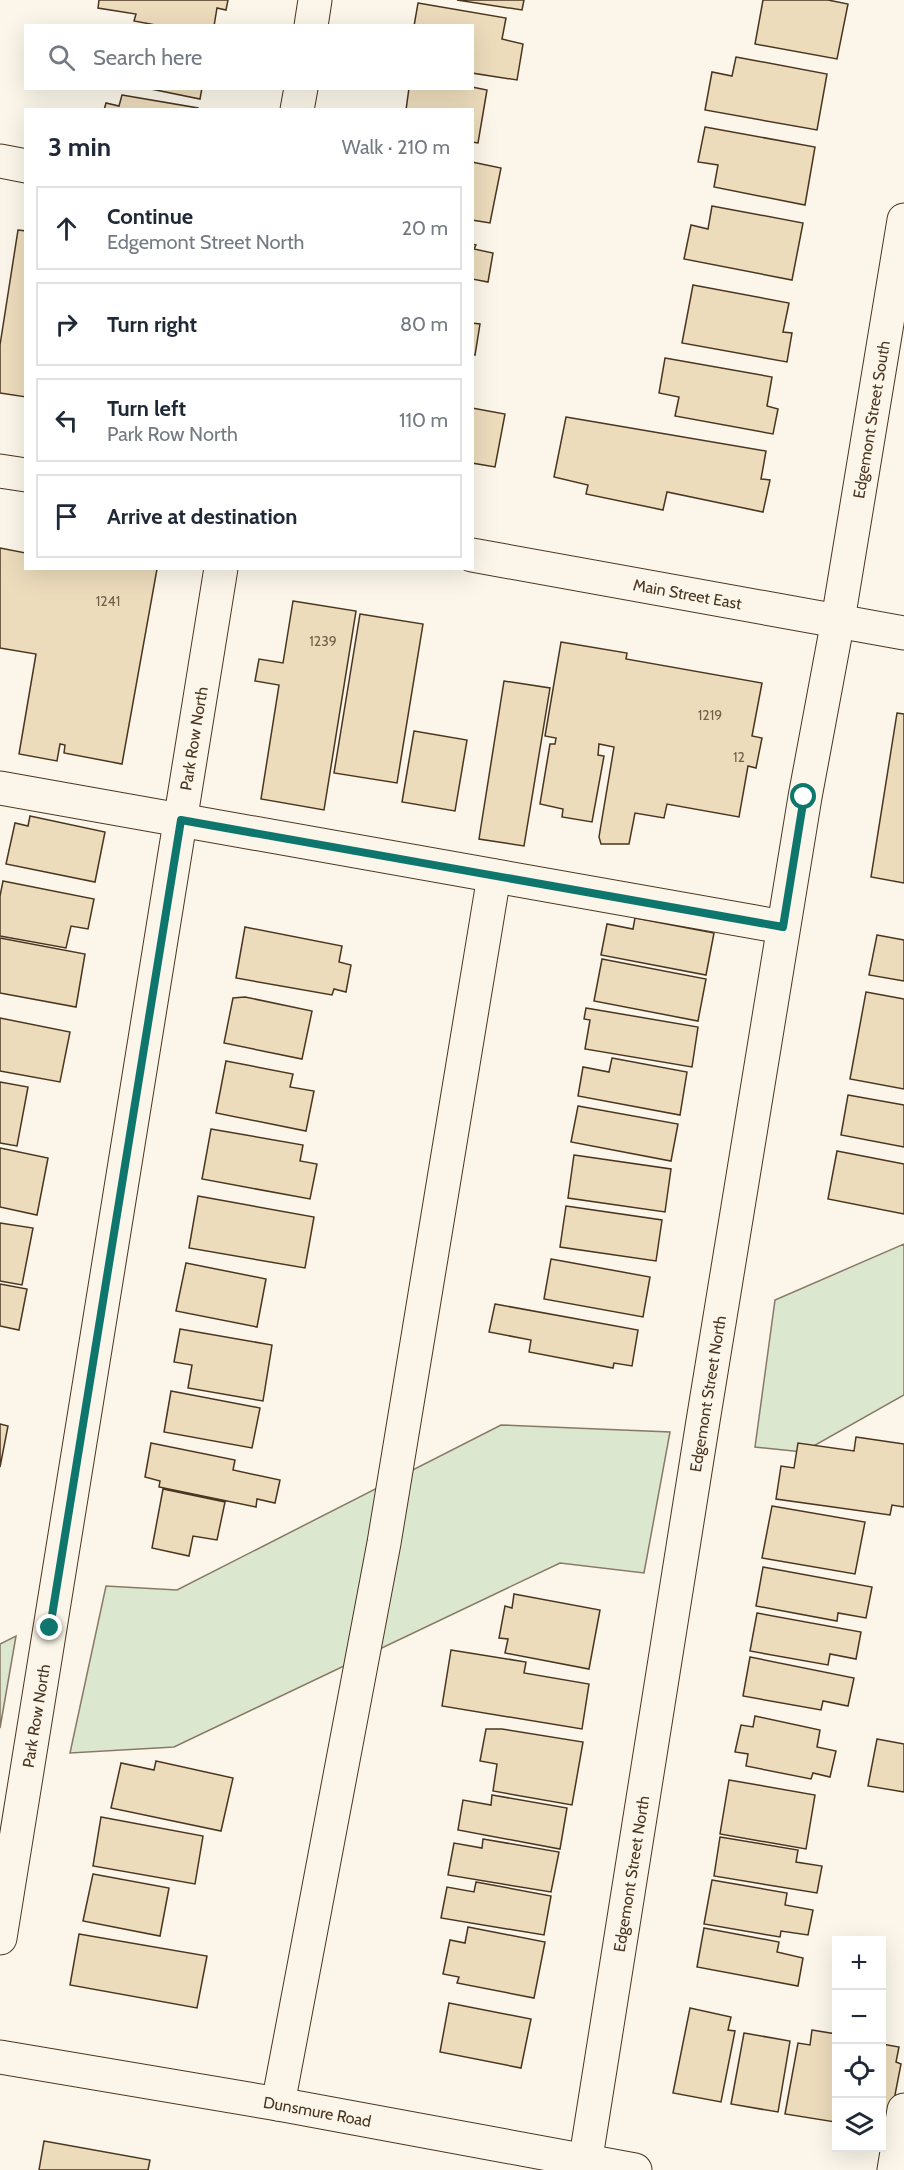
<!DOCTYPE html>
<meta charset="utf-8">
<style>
:root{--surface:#fff;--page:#f2f2f3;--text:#1f2937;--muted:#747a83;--line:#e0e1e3}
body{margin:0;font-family:Cabin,sans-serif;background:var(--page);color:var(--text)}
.controls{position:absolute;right:18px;bottom:18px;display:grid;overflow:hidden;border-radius:0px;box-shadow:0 6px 24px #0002}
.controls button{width:54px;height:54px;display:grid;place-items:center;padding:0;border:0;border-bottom:2px solid var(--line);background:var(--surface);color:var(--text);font:30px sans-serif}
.stop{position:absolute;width:18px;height:18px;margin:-14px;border:4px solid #0f766e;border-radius:50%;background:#fff}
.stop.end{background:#0f766e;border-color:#fff;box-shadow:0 2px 6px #0008}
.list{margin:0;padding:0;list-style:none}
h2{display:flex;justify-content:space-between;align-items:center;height:78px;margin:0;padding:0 24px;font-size:26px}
h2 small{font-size:20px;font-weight:400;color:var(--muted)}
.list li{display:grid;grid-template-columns:39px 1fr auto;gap:18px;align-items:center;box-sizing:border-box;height:84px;margin:0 12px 12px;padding:0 12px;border:2px solid var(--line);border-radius:0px}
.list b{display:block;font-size:22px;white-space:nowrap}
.list p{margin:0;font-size:20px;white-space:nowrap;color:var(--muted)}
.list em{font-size:20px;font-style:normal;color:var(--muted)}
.icon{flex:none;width:33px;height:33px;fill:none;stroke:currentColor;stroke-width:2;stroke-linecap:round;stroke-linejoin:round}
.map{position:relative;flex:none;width:904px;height:2170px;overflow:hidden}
.search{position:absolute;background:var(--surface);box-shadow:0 6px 24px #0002;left:24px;top:24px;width:450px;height:66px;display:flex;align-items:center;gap:15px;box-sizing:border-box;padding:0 21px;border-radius:0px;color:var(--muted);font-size:22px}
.panel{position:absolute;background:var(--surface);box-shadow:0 6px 24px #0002;left:24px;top:108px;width:450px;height:462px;border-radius:0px}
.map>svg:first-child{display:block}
.green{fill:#dce7d0;stroke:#887966;stroke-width:1.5}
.building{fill:#ecdcbc;stroke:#4a3520;stroke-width:1.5}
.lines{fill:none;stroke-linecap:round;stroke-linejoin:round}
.minor-casing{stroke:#4a3520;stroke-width:35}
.major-casing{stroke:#4a3520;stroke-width:35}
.minor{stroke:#fbf6e9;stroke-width:33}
.major{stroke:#fbf6e9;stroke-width:33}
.route{stroke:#0f766e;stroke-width:8}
.labels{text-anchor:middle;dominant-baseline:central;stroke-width:4.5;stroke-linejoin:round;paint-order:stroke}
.number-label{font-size:14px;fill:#725f47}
.street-label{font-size:16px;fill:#4a3520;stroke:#fbf6e9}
</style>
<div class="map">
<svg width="904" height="2170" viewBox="0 0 904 2170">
<rect width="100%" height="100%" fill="#fbf6e9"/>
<path class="green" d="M904,1244V1395L803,1452L755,1447L775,1300Z
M501,1425L670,1432L644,1573L560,1563L174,1747L70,1753L106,1586L177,1590Z
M16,1636L0,1728V1644Z"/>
<path class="building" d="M99,0H228L226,10L217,8L214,26H161L134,21L136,14L98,8Z
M457,0H524L522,10Z
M763,0H828L848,4L837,59L755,44Z
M418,3L506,18L502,39L523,44L517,80L472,73V26H414Z
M736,57L827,74L817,130L705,110L712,72L732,76Z
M472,87L487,90L478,143L472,142V110H406L409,88Z
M146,88H202L200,99Z
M122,95L198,108V110H104L106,103L119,106Z
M705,127L815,147L805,205L714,187L718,165L698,162Z
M472,162L501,168L490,223L472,220Z
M712,206L803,223L792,280L684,259L691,225L708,229Z
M18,230L26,231V397L0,393V345Z
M472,244L476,245L474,249L493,253L488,282L472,279Z
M693,285L789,303L783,332L792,333L787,362L682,343Z
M472,323L480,324L475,355L472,354Z
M665,358L772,377L767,406L778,409L773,434L675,416L679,397L659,393Z
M472,408L505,414L495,467L472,463Z
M566,417L766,451L761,479L770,480L763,512L667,492L663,510L586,494L588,485L554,477Z
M0,548L26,553V568L157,569L122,764L64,753L65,745L60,744L57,761L19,754L36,654L0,648Z
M293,601L356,611L324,810L261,799L279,685L255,681L259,659L283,663Z
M360,614L423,624L397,783L334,773Z
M561,642L627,653L626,659L762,683L752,736L762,738L756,768L748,766L739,817L667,804L664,818L635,813L629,844H601L599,837L614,747L599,744L598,755L604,756L592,822L562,817L563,809L540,804L550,744H555L556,738L545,736Z
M504,681L550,688L524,846L479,839Z
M897,713L904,714V883L871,877Z
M414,731L467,740L455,811L402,802Z
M30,816L105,832L95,882L6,864L15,823L28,826Z
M3,881L94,899L88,929L71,926L66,948L0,936V896Z
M635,918L714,933L706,975L601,955L607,924L633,929Z
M245,927L342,946L339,962L351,965L346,992L334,989L332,995L236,978Z
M877,935L904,940V981L869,975Z
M0,938L85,954L76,1007L0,993Z
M602,959L706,979L698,1021L594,1001Z
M866,992L904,999V1089L850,1079Z
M245,997L312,1011L302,1059L224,1043L233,998Z
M586,1008L698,1027L692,1067L585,1049L590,1020L584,1019Z
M0,1018L70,1032L60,1082L0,1071Z
M612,1058L687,1072L680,1115L578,1096L583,1067L609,1072Z
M226,1061L293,1074L290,1087L314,1091L306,1131L216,1113Z
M0,1082L28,1087L17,1146L0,1143Z
M848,1095L904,1105V1147L841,1135Z
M578,1106L678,1124L671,1161L571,1142Z
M211,1129L303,1145L300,1161L317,1164L310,1199L202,1179Z
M0,1148L48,1158L37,1215L0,1207Z
M837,1151L904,1164V1214L828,1199Z
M574,1155L671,1169L665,1212L568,1198Z
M198,1196L314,1217L305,1268L189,1248Z
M566,1206L662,1220L656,1261L560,1247Z
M0,1223L33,1228L22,1285L0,1281Z
M551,1259L650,1277L643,1317L544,1299Z
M186,1263L266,1279L257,1327L176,1311Z
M0,1284L27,1289L19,1330L0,1326Z
M495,1304L638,1330L632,1366L614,1363L613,1368L529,1352L531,1340L489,1332Z
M180,1329L272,1345L263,1401L188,1388L192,1365L174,1362Z
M171,1391L260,1408L252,1448L164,1432Z
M0,1424L8,1426L0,1467Z
M856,1437L904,1444V1507L892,1505L890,1515L776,1499L781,1466L794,1468L798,1443L854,1451Z
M151,1443L235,1460L233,1470L280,1480L275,1503L257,1499L256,1507L159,1487L160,1481L145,1477Z
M163,1489L225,1502L217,1540L193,1536L189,1556L152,1548Z
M772,1506L865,1522L855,1574L762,1558Z
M763,1567L872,1587L866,1618L838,1613L837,1621L756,1606Z
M514,1594L600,1610L589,1669L505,1653L508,1639L499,1638L505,1606L512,1608Z
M757,1613L861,1632L856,1659L830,1654L828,1665L750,1651Z
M451,1650L526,1662L524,1673L589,1684L582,1729L442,1706Z
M750,1657L854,1678L848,1706L823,1701L821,1710L743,1696Z
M755,1716L820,1730L817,1747L836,1751L830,1777L813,1773L811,1779L746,1766L748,1754L735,1752L741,1725L753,1727Z
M486,1729H502L583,1742L572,1805L493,1791L497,1764L480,1761Z
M877,1739L904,1744V1792L868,1786Z
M156,1761L233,1778L221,1831L111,1808L121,1763L154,1770Z
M729,1780L815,1795L806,1849L720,1834Z
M492,1795L567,1808L560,1849L458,1830L463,1800L491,1805Z
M101,1817L203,1836L195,1884L93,1866Z
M720,1837L798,1850L796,1862L822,1866L817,1893L714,1876Z
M483,1839L559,1852L551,1892L448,1875L454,1843L482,1848Z
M93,1874L169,1888L160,1936L83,1921Z
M712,1880L787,1893L785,1905L813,1910L808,1935L781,1931L780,1937L704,1924Z
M476,1882L551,1896L544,1935L441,1918L447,1887L474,1892Z
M468,1927L545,1942L534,1998L457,1983L459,1977L443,1974L450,1940L465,1943Z
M704,1928L779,1942L777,1952L803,1958L798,1986L697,1967Z
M79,1934L207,1956L197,2008L70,1985Z
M449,2003L531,2019L521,2068L440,2052Z
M690,2008L731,2017L728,2030L735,2031L721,2102L673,2093Z
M812,2030L836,2034V2111L835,2122L785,2114L798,2043L810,2045Z
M744,2033L790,2041L778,2112L731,2104Z
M882,2044L899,2047L896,2062L901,2064L888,2131L882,2130Z
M44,2141L150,2160L148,2170H39Z"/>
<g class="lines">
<g class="minor-casing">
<g id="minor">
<path d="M311,26L315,0"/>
<path d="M297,110L301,88"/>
<path d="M0,161L26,166"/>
<path d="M0,788L783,927"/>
<path id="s1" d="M0,1938L221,568"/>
<path id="s2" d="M0,2057L278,2104L635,2170"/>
<path d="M278,2104L384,1543L494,876"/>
<path id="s3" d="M584,2170L703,1421L805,797L838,620L904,220"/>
<path d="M894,2170L904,2110"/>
</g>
</g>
<g class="major-casing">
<g id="major">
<path d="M0,471L26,475"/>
<path id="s4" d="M472,555L904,633"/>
</g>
</g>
<use href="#minor" class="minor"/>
<use href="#major" class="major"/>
</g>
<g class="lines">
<path class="route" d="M50,1628L181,820L783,927L804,797"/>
</g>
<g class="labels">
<g class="number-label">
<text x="108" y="601">1241</text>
<text x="323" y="641">1239</text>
<text x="710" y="715">1219</text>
<text x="739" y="757">12</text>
</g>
<g class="street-label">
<text stroke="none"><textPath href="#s3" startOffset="1774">Edgemont Street South</textPath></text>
<text stroke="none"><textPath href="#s4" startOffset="219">Main Street East</textPath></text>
<text stroke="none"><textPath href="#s1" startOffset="1215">Park Row North</textPath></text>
<text stroke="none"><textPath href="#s3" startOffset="786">Edgemont Street North</textPath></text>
<text stroke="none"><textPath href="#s1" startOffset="225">Park Row North</textPath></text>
<text stroke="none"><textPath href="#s3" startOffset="300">Edgemont Street North</textPath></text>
<text stroke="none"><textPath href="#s2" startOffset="322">Dunsmure Road</textPath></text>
</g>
</g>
</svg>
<div class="controls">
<button>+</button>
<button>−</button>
<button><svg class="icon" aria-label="locate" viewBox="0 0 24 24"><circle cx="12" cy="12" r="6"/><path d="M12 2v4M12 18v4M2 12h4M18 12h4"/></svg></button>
<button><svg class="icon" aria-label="layers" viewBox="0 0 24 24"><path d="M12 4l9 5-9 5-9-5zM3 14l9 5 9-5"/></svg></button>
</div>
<div class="stop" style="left:804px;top:797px"></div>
<div class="stop end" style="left:50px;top:1628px"></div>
<div class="search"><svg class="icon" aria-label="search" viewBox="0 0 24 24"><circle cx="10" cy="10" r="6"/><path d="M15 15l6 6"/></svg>Search here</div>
<section class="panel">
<h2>3 min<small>Walk · 210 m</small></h2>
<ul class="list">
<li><svg class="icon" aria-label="ahead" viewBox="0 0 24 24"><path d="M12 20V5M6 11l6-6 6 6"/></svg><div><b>Continue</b><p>Edgemont Street North</p></div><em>20 m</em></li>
<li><svg class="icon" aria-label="right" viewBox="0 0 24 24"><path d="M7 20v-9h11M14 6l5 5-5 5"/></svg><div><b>Turn right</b></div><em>80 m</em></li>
<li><svg class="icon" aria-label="left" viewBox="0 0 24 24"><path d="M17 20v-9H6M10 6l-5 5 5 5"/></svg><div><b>Turn left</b><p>Park Row North</p></div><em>110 m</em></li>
<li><svg class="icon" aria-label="arrive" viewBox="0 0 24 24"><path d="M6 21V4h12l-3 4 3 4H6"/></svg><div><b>Arrive at destination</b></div></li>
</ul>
</section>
</div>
